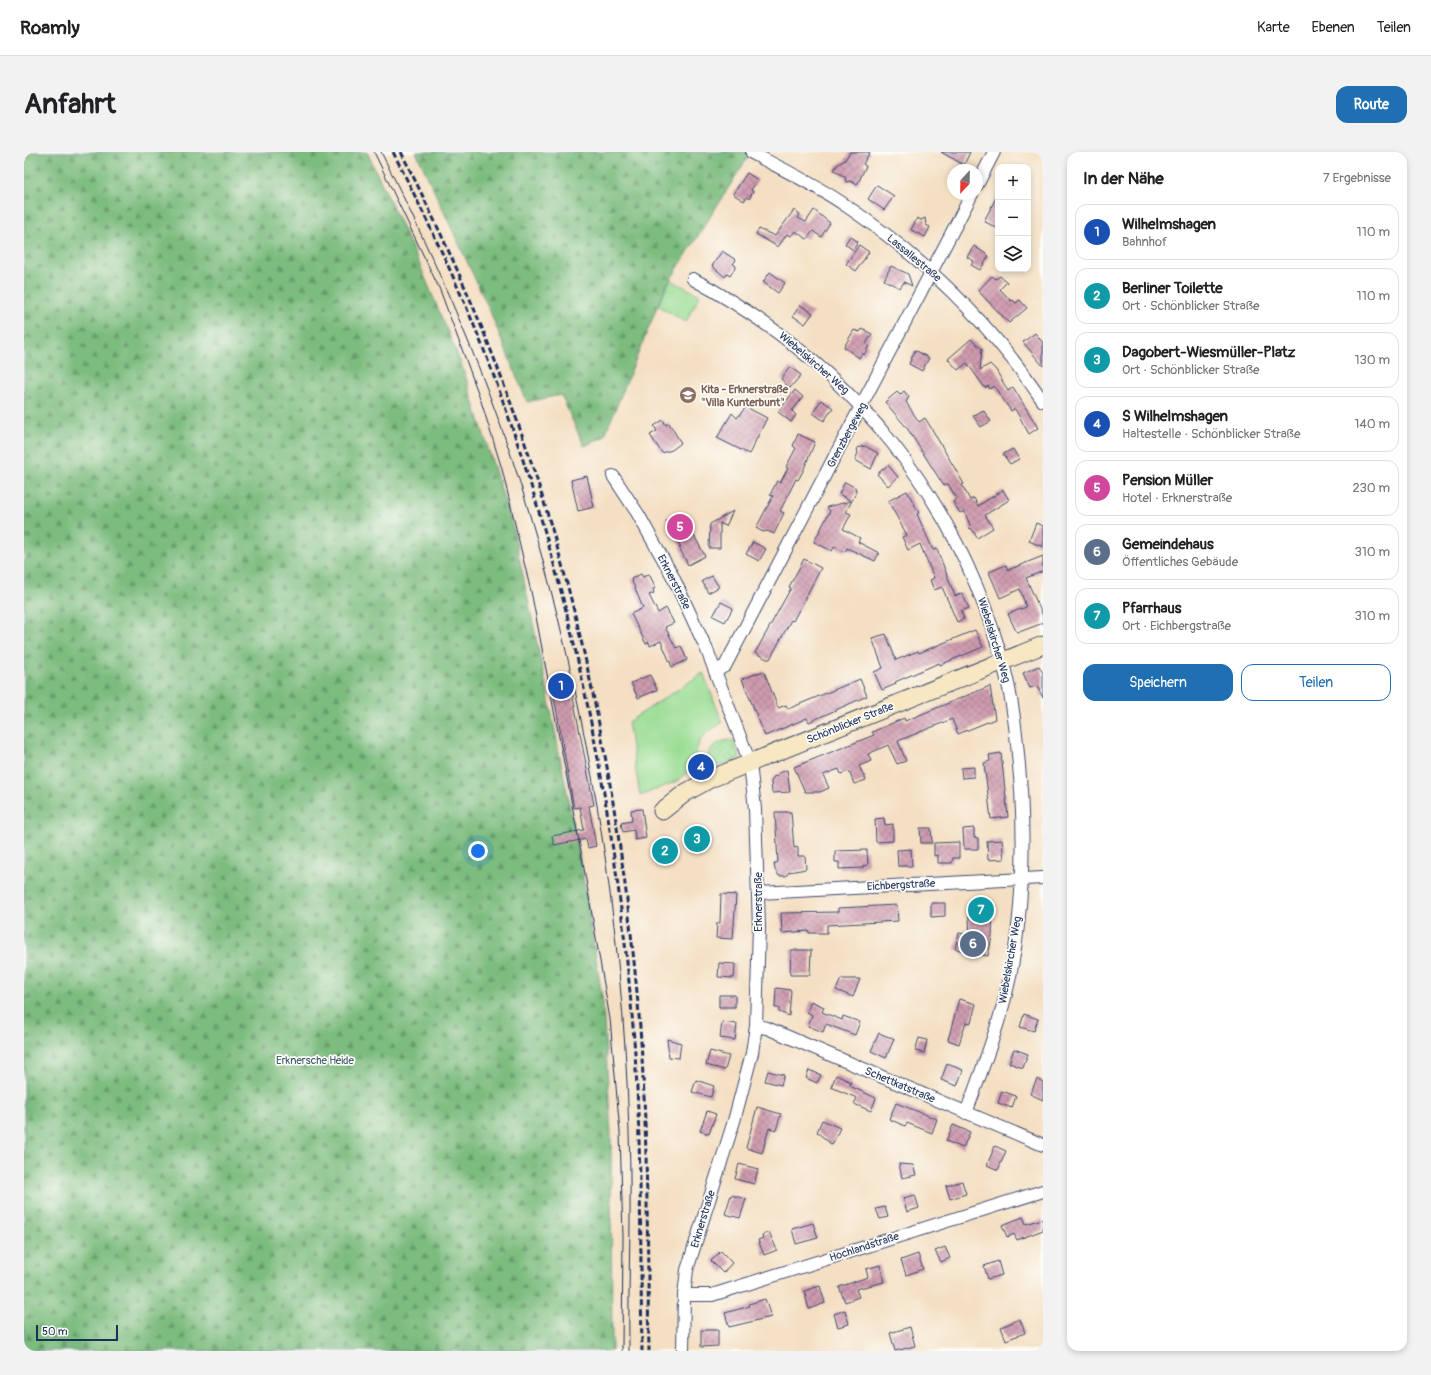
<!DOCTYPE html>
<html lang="de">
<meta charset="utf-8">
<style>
:root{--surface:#fff;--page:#f2f2f2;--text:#202124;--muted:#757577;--line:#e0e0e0;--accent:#1f6fb2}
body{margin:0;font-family:Pangolin,sans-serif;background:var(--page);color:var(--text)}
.controls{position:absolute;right:12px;top:12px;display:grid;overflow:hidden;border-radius:8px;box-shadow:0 2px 6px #0003}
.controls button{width:36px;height:36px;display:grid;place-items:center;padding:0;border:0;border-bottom:1px solid var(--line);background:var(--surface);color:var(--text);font:20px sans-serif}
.compass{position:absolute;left:923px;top:12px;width:36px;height:36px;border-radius:50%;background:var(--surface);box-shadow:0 2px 6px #0003;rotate:202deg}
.scale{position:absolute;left:12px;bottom:10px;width:82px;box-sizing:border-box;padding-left:4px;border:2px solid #1b2f5e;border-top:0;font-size:11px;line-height:14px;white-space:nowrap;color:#1b2f5e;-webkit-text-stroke:3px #fdfcf7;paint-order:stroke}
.you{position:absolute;left:454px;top:699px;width:14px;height:14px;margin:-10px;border:3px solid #fff;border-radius:50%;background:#1a73e8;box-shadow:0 0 0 6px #1a73e833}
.badge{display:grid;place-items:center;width:26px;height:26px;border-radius:50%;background:var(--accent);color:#fff;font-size:13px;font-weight:700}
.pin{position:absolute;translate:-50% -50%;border:2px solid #fff;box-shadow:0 1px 4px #0006}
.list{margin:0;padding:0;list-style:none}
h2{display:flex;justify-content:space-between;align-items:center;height:52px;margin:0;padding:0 16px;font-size:17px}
h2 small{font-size:13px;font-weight:400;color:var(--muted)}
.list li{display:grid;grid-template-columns:26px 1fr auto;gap:12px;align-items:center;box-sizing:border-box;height:56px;margin:0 8px 8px;padding:0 8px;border:1px solid var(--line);border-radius:12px}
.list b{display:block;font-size:15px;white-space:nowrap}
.list p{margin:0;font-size:13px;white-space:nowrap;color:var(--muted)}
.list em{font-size:13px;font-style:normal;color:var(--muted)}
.actions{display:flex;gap:8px;padding:12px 16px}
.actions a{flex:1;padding:9px 0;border:1px solid var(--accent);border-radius:12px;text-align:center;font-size:14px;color:var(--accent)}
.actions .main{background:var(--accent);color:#fff}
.icon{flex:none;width:22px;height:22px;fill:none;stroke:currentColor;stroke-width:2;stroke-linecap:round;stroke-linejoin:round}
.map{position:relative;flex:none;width:1019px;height:1199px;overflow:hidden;border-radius:12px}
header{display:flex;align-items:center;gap:24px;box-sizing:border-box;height:56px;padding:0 20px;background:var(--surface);border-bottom:1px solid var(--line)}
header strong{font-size:19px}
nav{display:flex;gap:22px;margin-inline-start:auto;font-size:14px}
.intro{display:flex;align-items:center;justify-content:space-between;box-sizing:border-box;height:96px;padding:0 24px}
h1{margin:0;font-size:28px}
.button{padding:10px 18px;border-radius:12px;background:var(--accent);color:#fff;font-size:14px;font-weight:700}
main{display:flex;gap:24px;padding:0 24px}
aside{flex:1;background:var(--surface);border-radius:12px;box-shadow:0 2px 6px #0003}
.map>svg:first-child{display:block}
.grass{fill:url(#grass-dots);stroke:#5b8679}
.forest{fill:url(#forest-firs);stroke:#4c766e}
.park{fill:#9bdd94;stroke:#5b8679}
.building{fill:url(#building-cross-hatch)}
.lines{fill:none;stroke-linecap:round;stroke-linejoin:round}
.street-casing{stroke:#3c496d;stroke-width:14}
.secondary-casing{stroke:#3c496d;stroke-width:19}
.street{stroke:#fff;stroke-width:12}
.secondary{stroke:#f7e8c3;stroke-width:17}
.tram{stroke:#1b2f5e;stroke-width:1}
.rail{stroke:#1b2f5e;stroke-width:3;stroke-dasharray:6 3;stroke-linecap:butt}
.labels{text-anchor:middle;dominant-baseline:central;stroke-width:3.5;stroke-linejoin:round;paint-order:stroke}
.street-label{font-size:11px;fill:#1b2f5e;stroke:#fdfcf7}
.education-label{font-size:11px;font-weight:bold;fill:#785e54;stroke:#fdfcf7;text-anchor:start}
.park-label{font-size:11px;fill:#3b5a6c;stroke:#fdfcf7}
</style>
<header>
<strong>Roamly</strong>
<nav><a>Karte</a><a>Ebenen</a><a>Teilen</a></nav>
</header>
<div class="intro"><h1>Anfahrt</h1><a class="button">Route</a></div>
<main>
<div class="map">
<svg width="1019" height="1199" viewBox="0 0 1019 1199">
<defs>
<pattern id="grass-dots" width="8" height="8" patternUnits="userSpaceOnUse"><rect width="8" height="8" fill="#9bdd94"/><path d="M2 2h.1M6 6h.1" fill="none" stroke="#85be82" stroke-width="1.8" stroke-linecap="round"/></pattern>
<pattern id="forest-firs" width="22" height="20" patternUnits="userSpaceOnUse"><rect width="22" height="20" fill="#7cbc7e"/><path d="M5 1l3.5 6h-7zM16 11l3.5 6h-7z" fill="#65996a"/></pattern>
<pattern id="building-cross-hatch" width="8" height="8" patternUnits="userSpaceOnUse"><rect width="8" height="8" fill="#cf9baf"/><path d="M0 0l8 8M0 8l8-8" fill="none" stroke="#a77f92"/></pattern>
</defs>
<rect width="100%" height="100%" fill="#fdfcf7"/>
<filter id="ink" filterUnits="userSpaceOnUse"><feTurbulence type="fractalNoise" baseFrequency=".025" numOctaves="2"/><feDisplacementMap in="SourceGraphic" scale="8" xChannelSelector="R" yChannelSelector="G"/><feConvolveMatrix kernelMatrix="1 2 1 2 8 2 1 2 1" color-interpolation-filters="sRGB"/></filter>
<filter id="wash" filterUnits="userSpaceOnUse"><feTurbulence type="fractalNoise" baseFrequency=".012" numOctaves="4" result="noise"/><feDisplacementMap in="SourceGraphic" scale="16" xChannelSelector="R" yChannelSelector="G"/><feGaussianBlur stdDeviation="0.9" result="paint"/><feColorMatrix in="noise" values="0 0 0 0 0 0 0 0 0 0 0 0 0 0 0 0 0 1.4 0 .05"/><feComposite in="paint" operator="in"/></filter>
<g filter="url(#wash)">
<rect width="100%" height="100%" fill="#f4dfc2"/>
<path class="grass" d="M705,588L710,590L716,606L689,616C678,602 690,590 705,588Z"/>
<path class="forest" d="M0,0H343L395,111L440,219L489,376L524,543L558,718L579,851L587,981L588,1199H0Z
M392,0H727L640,138L580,285L560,294L537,243L503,250L465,157Z"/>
<path class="park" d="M646,128L676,143L662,170L634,154Z
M679,521L698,569C695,574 693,574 688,577C675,585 670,598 673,612L653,629L616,644L604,570Z"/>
<g id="blocks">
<path class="building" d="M826,0H846L839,12L842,14L833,33L827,29L822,30L821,25L810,18L813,13L821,8Z
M917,0H946L940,13Z
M723,21L734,28L727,38L729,40L725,47L723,45L720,49L709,42Z
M853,33L870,44L860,58L844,47Z
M974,42V77L960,69Z
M770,58L776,62L774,66L782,70L790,58L806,71L797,85L789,79L783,87L771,79L767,84L763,82L754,95L732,82L735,77L751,84Z
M893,66L897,68L901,66L902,73L906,75L901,85L887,78Z
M826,84L834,90L829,98L821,92Z
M835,93L845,100L832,119L822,112Z
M950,94L965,104L956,118L947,113L950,109L943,105Z
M698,99L712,108L709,112L712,114L706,124L703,122L701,125L688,114Z
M867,114L884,122L888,134L880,130L876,136L860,128Z
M746,120L761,131L754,141L739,130Z
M968,124L972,127L976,124L983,130L976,137L987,149L989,148L992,151L996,148L1003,156L985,171L954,139Z
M776,153L789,161L781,172L769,164Z
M838,177L848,182L842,192L845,194L840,203L838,201L835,206L820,195L830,178L836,180Z
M1011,181L1019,191V214L999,190Z
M947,187L958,197L956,218L966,212L972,218L984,239L989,235L1014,276L1005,282L991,257L987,259L970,234L966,237L964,234L961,236L943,211L934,218L924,207Z
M891,198L905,206L898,219L885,212Z
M766,215L777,223L766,236L757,227Z
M771,238L779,245L768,259L772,263L767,270L754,260Z
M880,239L885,245L882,250L895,270L901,266L906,274L940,332L938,333L946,348L950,346L954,354L979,338L985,348L961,363L969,376L953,386L948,377L945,376L946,373L940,359L936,361L929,350L933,347L924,332L920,334L883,276L861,250L873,240L876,243Z
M797,248L809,256L800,269L789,261Z
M722,255L743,266L725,302L693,286L708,261L713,266Z
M959,258L967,269L957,275L949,264Z
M639,268L642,273L645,271L657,291L648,298L638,301L626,283L633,279L630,274Z
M774,282L791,290L779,319L774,328L772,327L756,359L760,361L750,382L743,379L739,380L732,376L749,344L746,343L753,329L756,331L764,316L762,315L772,296L769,294Z
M841,294L854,301L847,317L831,308L834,301L833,296Z
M989,297L995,307L986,312L979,302Z
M864,313L874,325L864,334L853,322Z
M563,324L570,355L554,359L547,328Z
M821,330L832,336L831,338L833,339L822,360L827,362L819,377L836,386L834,390L855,401L851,409L823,396L821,400L810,395L808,399L790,390L806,359L803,355L827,349L815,342Z
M883,339L895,361L893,362L909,398L913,397L931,444L938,441L945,456L937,459L940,467L933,470L918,435L910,438L906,428L910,426L896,392L884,398L878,385L883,383L864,349Z
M709,359L702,374L696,371V396H685L686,372Z
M658,361L681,404L664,413L655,395H657L642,369Z
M1012,371L1019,374V395L1005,389Z
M729,390L742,397L735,409L722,402Z
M1019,404V419L1002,426L1019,464V471L995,480L992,479L984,462L1002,455L996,437L976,446L965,420L982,413L984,418Z
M780,407L797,416L769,469L767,468L746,507H743L731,501L767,436L765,435Z
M617,422L619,425L625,422L632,436L629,437L630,441L625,443L634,461L642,456L650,471L641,475L652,496L657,494L663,508L648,515L637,489L626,494L625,490L622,492L607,462L619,456L607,427Z
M688,424L695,435L684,441L678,429Z
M697,450L709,456L701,470L689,464Z
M951,478L959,495L916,513L915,511L871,530L872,532L858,538L850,520L859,516L848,486L862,482L872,508L894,499L895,501Z
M1015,514L1019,521V546L1013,534L1006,536L999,521Z
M740,519L754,556L762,553L764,557L836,527L843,544L785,570L783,566L741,584L718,527Z
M626,523L633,538L614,546L607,531Z
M546,530L570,653L565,654L572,694L564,696L562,687L530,693L528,684L560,678L556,655L550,656L528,533Z
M966,534L971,567L934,582L928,567L874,589L882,609L873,612L864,593L844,602L847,609L835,614L842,628L830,632L825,619L817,622L815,617L799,623L805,636L796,640H781L770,615L850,583L848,580L880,566L881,569Z
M977,601L984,665L967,667L960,611L966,609L965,603Z
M950,615V625L938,626L937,616Z
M763,618L766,640L748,641L747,630L750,624L753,625L755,621Z
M618,657L622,686L611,688L610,678L599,680L597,671L608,669L607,658Z
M751,660H767L770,696L774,695V704H781L782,717L765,720L762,724H755L751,718L750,712L754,710Z
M860,666L861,673L869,672V689L852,690L851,667Z
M896,676H907L908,691H897Z
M950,676V685L954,686V697H940L939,677Z
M978,688L980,707L964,708L963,689Z
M935,690V706H929L928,711H914V703L910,704V691Z
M887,697L888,714H874L873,698Z
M843,698L844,713L839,714V716L815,717V710H811V699Z
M697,742L712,743L709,787L692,786L693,771H696Z
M969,750L968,784L964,804L931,797L935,781L946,783L944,752Z
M907,751H921V764L907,765Z
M873,753L874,769L803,773V781H785V779L758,781L757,761L814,760V756Z
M767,798H787L786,823H766Z
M695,811L711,812L710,826L694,825Z
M817,827H836L829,845L812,838Z
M752,836L767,838L765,864L755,860V856H751Z
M695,843H711V855H695Z
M935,847L952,852L947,871L942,870L935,892L924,888Z
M787,849L800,855L798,860L818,868L819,864L836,870L831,883L802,872L799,880L784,874L788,863L783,860Z
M1000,862L1014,867L1010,879L996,875Z
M698,870L713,872L711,888L696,886Z
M855,881L870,887L862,906L847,899Z
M895,886L903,888L900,901L891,899Z
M643,887L657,891L655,906L645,905Z
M990,897L1004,902L999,916L985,911Z
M686,899L705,904L701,918L682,913Z
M923,912L939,918L933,934L917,928Z
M785,918L797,923L793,931L782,926Z
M744,919L760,923L757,933L741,929Z
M812,923L827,930L826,934L852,946L847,959L830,952L833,946L807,935Z
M1013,927L1019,930V948L1006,942Z
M672,928L690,934L687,945L668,940Z
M978,939L992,944L988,956L974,951Z
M872,951L913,967L908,981L883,971L881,974L865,967Z
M733,955L757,962L752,978L745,976L738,1001L722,996Z
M683,959L692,962L685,982L676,979Z
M798,968L816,976L808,993L793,980Z
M929,973L946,980L939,996L922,989Z
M971,994L982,999L974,1018L963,1013Z
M715,1012L734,1017L730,1032L711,1027Z
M875,1012L889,1013L892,1023L878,1026Z
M938,1029L942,1042L926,1047L922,1034Z
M707,1043L722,1047L716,1066L701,1062Z
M891,1043L895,1056L883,1060L879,1046Z
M861,1055L864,1065L856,1067L852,1057Z
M999,1065L1002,1072L1019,1067V1078L993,1088L990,1082L983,1085L978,1073Z
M789,1071L794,1086L772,1092L768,1077Z
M745,1080L753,1098L740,1103L734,1088L739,1086L738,1083Z
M921,1095L926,1106L917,1110L911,1099Z
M697,1099L708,1111L699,1121L687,1109Z
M894,1102L899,1117L882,1123L877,1108Z
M974,1109L978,1123L964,1127L960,1114Z
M856,1113L860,1130L832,1137L835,1145L821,1150L815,1135L844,1125L842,1117Z
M796,1134L801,1151L785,1157L780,1139Z
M741,1147L747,1165L705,1175L701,1161L726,1154L725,1152Z
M821,1158L825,1172L814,1175L810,1162Z
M996,1167L1001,1181L982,1188L977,1175Z
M886,1175L891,1194L871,1199L866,1181Z
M677,1178H694V1194L677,1195Z"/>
</g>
</g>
<g filter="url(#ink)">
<use href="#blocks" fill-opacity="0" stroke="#3c496d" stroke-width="1"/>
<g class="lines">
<g class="street-casing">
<path id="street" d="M728,1C760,18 792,33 821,53C900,106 966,171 1019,249
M953,33L970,0
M669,127C828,213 937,347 982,523C991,560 994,600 997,638C1001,707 998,779 981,846C971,885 956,923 942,961
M589,324L614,362L648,423L683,498L726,611L731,657L735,775L732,874L728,901L710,969L663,1118L660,1143L659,1199
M692,519L701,514L948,42
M735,741L1019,726
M732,874L743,876L1019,993
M660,1143H688L1019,1039"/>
</g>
<g class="secondary-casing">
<path id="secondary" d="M638,659L661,641L686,627L1019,493"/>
</g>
<use href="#street" class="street"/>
<use href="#secondary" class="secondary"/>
<path class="tram" d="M350,0L416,138L456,246L478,317L508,444L558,705L586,867L596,980L599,1085L598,1199
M357,0C414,113 465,229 502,350C564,554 599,769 605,981C608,1054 604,1126 605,1199"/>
<path class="rail" d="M369,0C408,77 446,157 475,238C548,440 590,651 608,863C618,975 616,1087 618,1199
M377,0C415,76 451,153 480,233C556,434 597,650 615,863C624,975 623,1087 625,1199"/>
</g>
</g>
<defs>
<g id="school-disc" transform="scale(0.9)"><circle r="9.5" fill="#8d6e63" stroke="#fdfcf7"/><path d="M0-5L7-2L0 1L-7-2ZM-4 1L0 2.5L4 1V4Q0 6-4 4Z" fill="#fff"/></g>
</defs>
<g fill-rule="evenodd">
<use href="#school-disc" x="664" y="243"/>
</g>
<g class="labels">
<g class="street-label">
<text transform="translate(890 106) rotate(40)">Lassallestraße</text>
<text transform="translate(790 211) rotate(41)">Wiebelskircher Weg</text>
<text transform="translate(823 283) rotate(-62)">Grenzbergeweg</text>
<text transform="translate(650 430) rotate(63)">Erknerstraße</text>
<text transform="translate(970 488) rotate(73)">Wiebelskircher Weg</text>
<text transform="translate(826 571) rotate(-22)">Schönblicker Straße</text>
<text transform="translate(877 733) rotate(-3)">Eichbergstraße</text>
<text transform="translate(734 750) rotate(-90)">Erknerstraße</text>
<text transform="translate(986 808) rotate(-80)">Wiebelskircher Weg</text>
<text transform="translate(876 933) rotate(23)">Schettkatstraße</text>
<text transform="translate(679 1067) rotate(-73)">Erknerstraße</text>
<text transform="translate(840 1095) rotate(-18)">Hochlandstraße</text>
</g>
<g class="education-label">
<text x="677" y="237">Kita - Erknerstraße<tspan x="677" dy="13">"Villa Kunterbunt"</tspan></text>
</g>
<g class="park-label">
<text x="291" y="908">Erknersche Heide</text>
</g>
</g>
</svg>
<div class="controls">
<button>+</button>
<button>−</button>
<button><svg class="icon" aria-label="layers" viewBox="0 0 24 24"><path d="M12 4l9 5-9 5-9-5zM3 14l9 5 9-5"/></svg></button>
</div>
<svg class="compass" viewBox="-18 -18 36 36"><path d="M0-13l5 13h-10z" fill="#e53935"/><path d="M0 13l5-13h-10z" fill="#757577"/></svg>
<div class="scale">50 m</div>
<div class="you"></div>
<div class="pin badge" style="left:537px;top:534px;background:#1a4fb4">1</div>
<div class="pin badge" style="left:641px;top:699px;background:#0f9aa8">2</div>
<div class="pin badge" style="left:673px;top:687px;background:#0f9aa8">3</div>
<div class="pin badge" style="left:677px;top:615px;background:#1a4fb4">4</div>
<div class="pin badge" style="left:656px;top:375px;background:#d1479c">5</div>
<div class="pin badge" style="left:949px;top:792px;background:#5c6f8a">6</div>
<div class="pin badge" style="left:957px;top:758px;background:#0f9aa8">7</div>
</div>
<aside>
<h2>In der Nähe<small>7 Ergebnisse</small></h2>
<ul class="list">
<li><span class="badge" style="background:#1a4fb4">1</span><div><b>Wilhelmshagen</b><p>Bahnhof</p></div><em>110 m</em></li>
<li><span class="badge" style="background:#0f9aa8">2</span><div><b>Berliner Toilette</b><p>Ort · Schönblicker Straße</p></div><em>110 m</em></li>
<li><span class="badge" style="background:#0f9aa8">3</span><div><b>Dagobert-Wiesmüller-Platz</b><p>Ort · Schönblicker Straße</p></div><em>130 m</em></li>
<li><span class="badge" style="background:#1a4fb4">4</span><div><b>S Wilhelmshagen</b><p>Haltestelle · Schönblicker Straße</p></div><em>140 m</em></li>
<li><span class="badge" style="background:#d1479c">5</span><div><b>Pension Müller</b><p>Hotel · Erknerstraße</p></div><em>230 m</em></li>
<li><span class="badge" style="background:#5c6f8a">6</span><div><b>Gemeindehaus</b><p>Öffentliches Gebäude</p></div><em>310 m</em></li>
<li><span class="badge" style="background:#0f9aa8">7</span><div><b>Pfarrhaus</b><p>Ort · Eichbergstraße</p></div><em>310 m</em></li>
</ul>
<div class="actions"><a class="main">Speichern</a><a>Teilen</a></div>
</aside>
</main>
